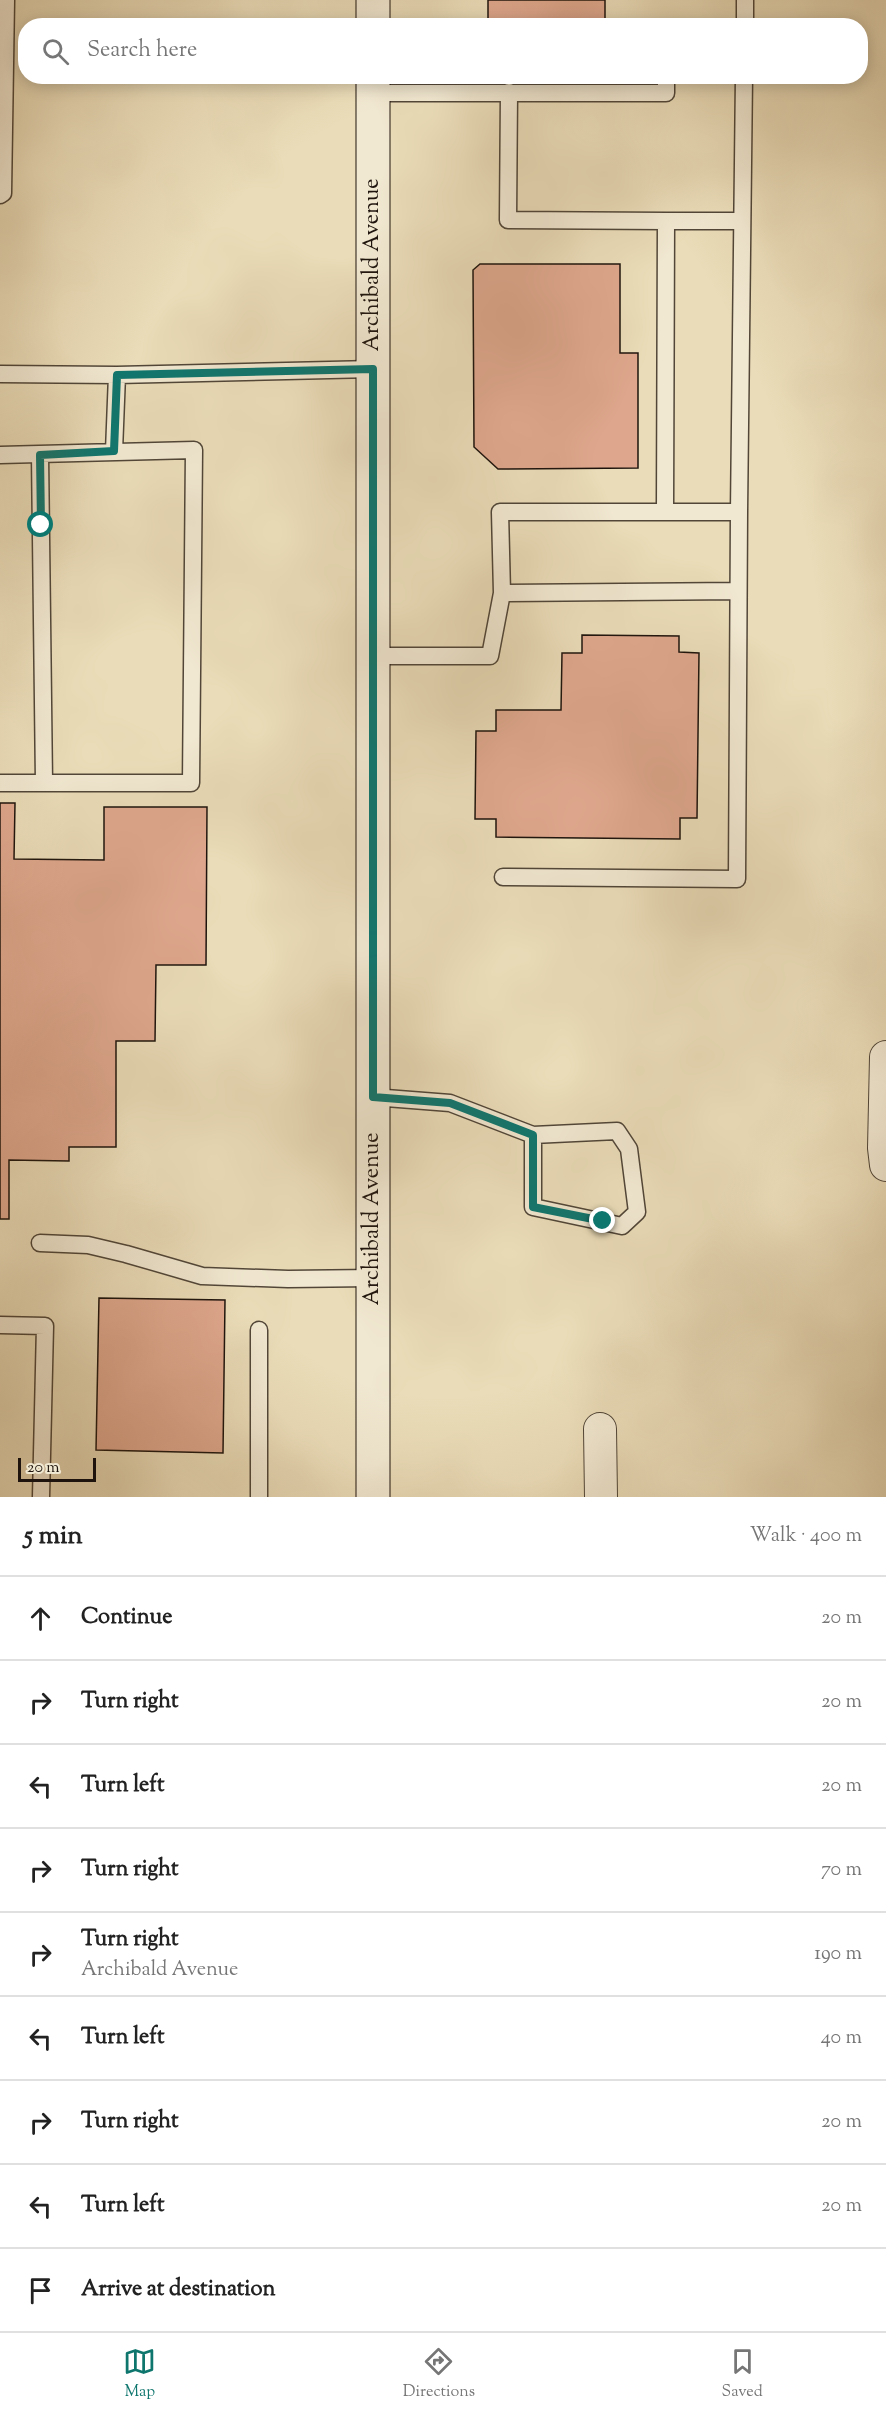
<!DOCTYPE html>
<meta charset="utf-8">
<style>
:root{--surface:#fff;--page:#f2f2f2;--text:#222;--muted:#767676;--line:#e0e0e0;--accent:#0f766e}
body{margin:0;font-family:"Sorts Mill Goudy",serif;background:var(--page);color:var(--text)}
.scale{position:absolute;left:18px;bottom:15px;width:78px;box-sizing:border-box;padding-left:6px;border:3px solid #1e140d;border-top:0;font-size:16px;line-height:21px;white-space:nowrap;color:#1e140d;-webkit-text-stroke:4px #f1e8d1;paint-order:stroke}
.stop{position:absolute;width:18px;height:18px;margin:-14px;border:4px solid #0f766e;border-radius:50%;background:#fff}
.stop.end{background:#0f766e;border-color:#fff;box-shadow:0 2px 6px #0008}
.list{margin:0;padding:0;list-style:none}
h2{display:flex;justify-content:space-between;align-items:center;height:78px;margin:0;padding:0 24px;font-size:26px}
h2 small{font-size:20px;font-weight:400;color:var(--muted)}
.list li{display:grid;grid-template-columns:39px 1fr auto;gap:18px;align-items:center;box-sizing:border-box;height:84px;padding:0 24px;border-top:2px solid var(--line)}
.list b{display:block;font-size:22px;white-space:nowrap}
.list p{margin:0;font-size:20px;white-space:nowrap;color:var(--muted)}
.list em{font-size:20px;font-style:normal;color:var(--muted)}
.icon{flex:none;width:33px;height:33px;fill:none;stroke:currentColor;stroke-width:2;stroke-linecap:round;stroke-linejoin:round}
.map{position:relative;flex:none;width:886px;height:1497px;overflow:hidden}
.search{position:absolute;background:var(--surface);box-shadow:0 3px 15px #0003;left:18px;right:18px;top:18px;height:66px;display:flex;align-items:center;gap:15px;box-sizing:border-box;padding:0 21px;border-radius:24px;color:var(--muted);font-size:22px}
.sheet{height:834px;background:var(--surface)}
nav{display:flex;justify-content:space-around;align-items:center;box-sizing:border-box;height:84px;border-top:2px solid var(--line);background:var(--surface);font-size:16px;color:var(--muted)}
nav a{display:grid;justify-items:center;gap:3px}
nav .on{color:var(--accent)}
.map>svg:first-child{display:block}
.building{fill:#dea78d;stroke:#1e140d;stroke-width:1.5}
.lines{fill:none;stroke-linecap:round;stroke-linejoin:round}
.service-casing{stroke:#514638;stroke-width:19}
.minor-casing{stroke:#514638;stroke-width:34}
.secondary-casing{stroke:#1e140d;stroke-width:35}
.service{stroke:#f1e8d1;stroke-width:16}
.minor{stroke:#f1e8d1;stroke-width:32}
.secondary{stroke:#f1e8d1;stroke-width:33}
.route{stroke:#0f766e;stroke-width:8}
.labels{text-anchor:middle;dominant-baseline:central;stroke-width:6;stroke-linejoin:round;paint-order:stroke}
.street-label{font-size:22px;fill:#1e140d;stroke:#f1e8d1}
</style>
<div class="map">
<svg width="886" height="1497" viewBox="0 0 886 1497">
<rect width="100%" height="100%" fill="#eadcb8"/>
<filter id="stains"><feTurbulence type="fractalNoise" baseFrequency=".00333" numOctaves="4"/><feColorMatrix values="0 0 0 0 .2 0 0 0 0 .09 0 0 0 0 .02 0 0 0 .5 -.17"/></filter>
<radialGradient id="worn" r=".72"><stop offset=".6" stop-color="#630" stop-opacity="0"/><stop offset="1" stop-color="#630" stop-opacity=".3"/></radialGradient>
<path class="building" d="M488,0H605V26H488Z
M480,264H620V353H638V468L498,469L474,447L473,270Z
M582,635L679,636V652L699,653L697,818H680V839L496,837V819H475L476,731H496V710H561L562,653H582Z
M0,803H15L14,859L104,860V807H207L206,965H156L155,1041H116V1147H69V1161L9,1160V1219H0Z
M99,1298L225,1300L223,1453L96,1450Z"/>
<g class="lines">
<g class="service-casing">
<path id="service" d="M745,26V0
M509,92L508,220L666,221L665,512
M373,93H666V76
M0,195L3,193L6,0
M666,221H742
M0,374L117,375L373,369
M114,451L117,375
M0,455L194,450L191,783H0
M40,455L44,783
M502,593L737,591
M373,656H490L502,593L500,512H739L744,76
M503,877L737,879L739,512
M373,1097L450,1103L533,1135L617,1131L629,1149L637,1212L622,1226L533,1207V1135
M40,1243L88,1245L126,1254L202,1276L288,1279L373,1278
M0,1325L45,1326L41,1497
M259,1497V1330"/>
</g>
<g class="minor-casing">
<path id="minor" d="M886,1057L884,1148L886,1165
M600,1429L601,1497"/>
</g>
<g class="secondary-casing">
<path id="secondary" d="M373,0V26
M373,76V1497"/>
</g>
<use href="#service" class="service"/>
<use href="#minor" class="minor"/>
<use href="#secondary" class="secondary"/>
</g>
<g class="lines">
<path class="route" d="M41,525L40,455L114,451L117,375L373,369V1097L450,1103L533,1135V1207L603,1221"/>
</g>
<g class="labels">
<g class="street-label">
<text transform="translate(373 265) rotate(-90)">Archibald Avenue</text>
<text transform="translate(373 1219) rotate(-90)">Archibald Avenue</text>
</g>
</g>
<rect width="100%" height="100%" filter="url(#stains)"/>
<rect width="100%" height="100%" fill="url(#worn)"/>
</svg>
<div class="scale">20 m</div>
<div class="stop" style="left:41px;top:525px"></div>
<div class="stop end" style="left:603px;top:1221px"></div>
<div class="search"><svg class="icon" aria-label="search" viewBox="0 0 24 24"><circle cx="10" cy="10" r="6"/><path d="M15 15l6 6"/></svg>Search here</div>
</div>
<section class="sheet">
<h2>5 min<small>Walk · 400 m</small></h2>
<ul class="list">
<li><svg class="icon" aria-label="ahead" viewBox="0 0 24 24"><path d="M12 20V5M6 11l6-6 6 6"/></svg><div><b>Continue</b></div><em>20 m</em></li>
<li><svg class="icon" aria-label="right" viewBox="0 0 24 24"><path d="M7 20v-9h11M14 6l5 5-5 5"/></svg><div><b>Turn right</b></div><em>20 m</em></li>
<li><svg class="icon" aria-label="left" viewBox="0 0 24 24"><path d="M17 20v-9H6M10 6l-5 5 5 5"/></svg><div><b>Turn left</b></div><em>20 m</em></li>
<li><svg class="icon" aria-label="right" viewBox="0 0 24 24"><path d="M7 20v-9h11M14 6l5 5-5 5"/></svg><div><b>Turn right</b></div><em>70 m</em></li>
<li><svg class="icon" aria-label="right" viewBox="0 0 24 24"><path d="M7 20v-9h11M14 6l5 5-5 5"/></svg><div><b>Turn right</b><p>Archibald Avenue</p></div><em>190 m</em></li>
<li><svg class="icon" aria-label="left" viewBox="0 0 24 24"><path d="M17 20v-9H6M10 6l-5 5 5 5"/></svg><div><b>Turn left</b></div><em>40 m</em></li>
<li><svg class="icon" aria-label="right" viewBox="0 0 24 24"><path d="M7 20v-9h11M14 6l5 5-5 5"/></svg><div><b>Turn right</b></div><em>20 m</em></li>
<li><svg class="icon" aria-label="left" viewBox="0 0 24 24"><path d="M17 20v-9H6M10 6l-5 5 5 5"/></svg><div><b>Turn left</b></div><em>20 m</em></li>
<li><svg class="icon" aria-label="arrive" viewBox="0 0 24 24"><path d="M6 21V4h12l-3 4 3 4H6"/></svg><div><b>Arrive at destination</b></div></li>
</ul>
</section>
<nav>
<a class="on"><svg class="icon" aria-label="map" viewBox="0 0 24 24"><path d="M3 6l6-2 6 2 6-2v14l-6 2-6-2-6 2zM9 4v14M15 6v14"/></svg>Map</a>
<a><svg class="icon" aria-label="directions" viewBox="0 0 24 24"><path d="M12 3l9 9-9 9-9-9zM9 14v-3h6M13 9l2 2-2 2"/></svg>Directions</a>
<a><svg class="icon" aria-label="saved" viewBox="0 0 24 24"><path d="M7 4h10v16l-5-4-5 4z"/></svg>Saved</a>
</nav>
